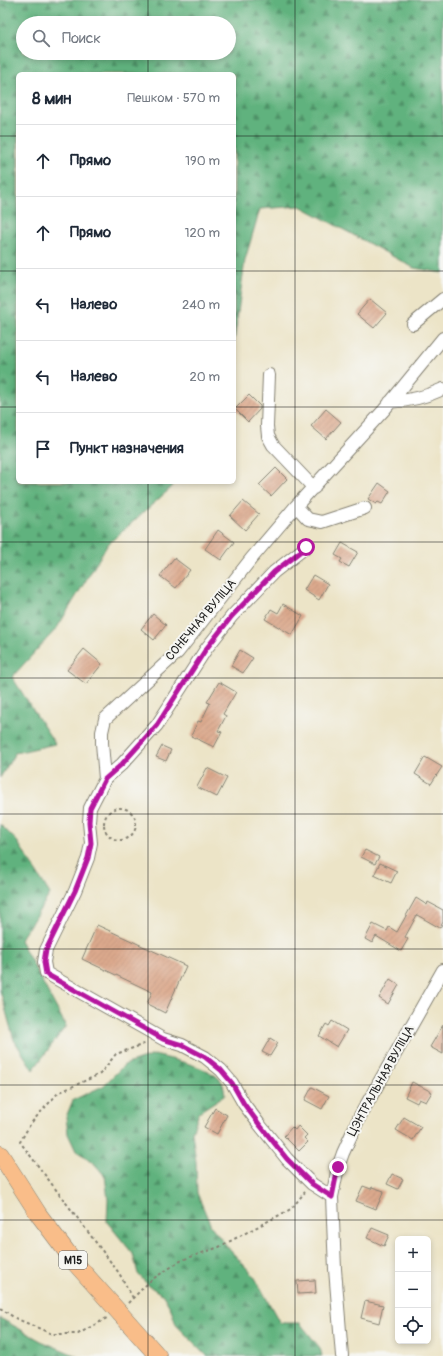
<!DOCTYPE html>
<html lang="ru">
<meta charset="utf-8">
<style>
:root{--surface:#fff;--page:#f6f6f7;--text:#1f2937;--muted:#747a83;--line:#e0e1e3}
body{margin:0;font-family:Pangolin,sans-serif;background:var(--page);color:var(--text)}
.controls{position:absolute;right:12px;bottom:12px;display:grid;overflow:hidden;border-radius:6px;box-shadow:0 2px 6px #0003}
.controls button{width:36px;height:36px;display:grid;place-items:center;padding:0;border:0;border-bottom:1px solid var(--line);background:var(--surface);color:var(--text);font:20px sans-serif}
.stop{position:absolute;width:12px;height:12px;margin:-9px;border:3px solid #b5179e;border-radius:50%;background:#fff}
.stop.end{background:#b5179e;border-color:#fff;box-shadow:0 1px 4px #0008}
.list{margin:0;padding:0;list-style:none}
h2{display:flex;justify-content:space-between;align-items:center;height:52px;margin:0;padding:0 16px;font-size:17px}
h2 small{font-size:13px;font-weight:400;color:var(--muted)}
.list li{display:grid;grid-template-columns:26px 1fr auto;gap:12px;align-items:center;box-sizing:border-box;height:72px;padding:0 16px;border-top:1px solid var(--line)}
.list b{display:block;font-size:15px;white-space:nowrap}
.list em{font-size:13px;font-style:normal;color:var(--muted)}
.icon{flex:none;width:22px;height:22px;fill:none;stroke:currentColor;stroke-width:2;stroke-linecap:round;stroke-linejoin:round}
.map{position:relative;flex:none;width:443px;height:1356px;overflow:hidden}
.search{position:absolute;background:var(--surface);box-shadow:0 2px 6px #0003;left:16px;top:16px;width:220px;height:44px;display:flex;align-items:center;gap:10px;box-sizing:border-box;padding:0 14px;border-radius:22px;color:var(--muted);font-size:15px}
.panel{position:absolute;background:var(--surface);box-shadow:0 2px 6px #0003;left:16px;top:72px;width:220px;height:412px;border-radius:6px}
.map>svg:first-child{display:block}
.forest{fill:url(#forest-firs);stroke:#3e674d;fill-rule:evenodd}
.building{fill:url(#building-hatch)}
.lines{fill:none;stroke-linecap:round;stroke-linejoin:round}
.minor-casing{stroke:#848072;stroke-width:14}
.highway-casing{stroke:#848072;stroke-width:18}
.path{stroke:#848072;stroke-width:2;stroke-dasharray:3 3;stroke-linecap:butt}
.minor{stroke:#fff;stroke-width:12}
.highway{stroke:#f9bd89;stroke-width:17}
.route{stroke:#b5179e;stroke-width:5}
.grid{fill:none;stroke:#1c1c1c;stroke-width:1;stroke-opacity:0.55}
.labels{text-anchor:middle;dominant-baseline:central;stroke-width:4;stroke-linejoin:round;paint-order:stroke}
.shield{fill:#f6f6f2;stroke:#5d5d5c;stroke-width:1}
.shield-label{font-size:11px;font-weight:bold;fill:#1c1c1c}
.street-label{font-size:12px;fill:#1c1c1c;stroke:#f6f6f2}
</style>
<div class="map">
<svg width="443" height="1356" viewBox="0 0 443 1356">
<defs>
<pattern id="forest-firs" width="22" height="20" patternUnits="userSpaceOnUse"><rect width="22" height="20" fill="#60b27e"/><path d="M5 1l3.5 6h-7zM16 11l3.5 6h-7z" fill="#4e9066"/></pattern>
<pattern id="building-hatch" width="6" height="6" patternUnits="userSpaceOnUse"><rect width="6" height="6" fill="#dca98d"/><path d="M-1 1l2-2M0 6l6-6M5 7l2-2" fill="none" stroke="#bc9179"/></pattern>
</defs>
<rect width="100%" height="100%" fill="#f6f6f2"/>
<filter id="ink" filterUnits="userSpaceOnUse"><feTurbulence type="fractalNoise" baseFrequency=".025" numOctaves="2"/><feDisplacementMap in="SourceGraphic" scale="8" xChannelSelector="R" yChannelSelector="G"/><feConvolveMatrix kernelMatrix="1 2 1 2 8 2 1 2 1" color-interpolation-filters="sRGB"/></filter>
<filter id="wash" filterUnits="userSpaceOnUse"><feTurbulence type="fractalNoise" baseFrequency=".012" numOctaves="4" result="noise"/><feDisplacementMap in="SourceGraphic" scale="16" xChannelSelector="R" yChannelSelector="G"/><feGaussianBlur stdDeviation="0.9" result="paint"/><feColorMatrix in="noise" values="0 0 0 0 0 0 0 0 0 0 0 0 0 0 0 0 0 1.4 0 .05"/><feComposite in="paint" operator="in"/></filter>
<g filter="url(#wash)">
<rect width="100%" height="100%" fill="#ece4c7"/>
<path class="forest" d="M0,0H443V273L414,268L300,206L260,209L245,260L234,342V74H18V482H175L171,488L108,544L57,628L12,677L55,744L15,753L0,778ZM23,23H229V53H23Z
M0,824L17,841L50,894L20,940L66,1026L33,1070L14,1040L0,990Z
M154,1055C171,1059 212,1067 222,1082C224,1086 224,1091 225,1095L199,1112L192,1132L196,1162L197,1193L211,1226L230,1250L254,1276L280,1323H300L320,1348L322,1356H207L176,1325L171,1309L163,1295L149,1286L138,1274L133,1254L107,1222L108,1200L105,1176L92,1161L76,1151L68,1134L66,1117L73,1100L103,1086L124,1065Z
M0,1318L41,1341L77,1356H0Z"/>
<g id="blocks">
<path class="building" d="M370,299L387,313L374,328L357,314Z
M249,395L260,406V409L248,422L235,409Z
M326,409L341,422L326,439L311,426Z
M276,468L287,479L271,496L259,485Z
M379,483L390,491L382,504L378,502L376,504L368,499Z
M243,501L259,514L245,530L230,516Z
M218,530L234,542L221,560L205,549Z
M342,543L358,552L349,567L340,562L342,559L335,555Z
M174,558L190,570L176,588L160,576Z
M313,575L328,584L319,600L304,590Z
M283,604L303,616L292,635L265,619L271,609L278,613Z
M153,614L166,625L154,640L141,629Z
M84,649L102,664L86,684L67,670Z
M240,650L253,658L243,673L231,666Z
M219,682L236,692L223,714L226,716L218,731L222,732L214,747L191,736L198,721L201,722L210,703L207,702Z
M162,746L171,750L166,761L156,757Z
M425,757L442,767L431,784L415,774Z
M207,768L227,778L217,797L197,787Z
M365,850L379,857L375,864L361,857Z
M380,863L397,871L391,883L374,875Z
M416,898L427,905L428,902L443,910V922L440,928L417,915L405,937L408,939L401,951L376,936L372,943L365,939L373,924L387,931L389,927L397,932Z
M97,925L186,966L165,1013L147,1004L152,992L82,959Z
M390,979L399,985L388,1004L379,998Z
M332,1021L347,1030L337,1047L319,1036L326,1024L329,1026Z
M443,1025V1054L430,1047Z
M270,1038L278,1043L270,1056L262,1052Z
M412,1082L432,1092L426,1102L419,1099L417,1103L405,1097Z
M312,1087L329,1096L322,1109L305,1100Z
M215,1108L227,1115L217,1134L204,1127Z
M404,1117L421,1127L413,1140L396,1130Z
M298,1126L307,1135L304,1138L308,1142L299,1151L284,1136L292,1127L295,1130Z
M392,1174L403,1179L398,1189L387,1184Z
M363,1186L371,1189L372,1187L384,1191L376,1209L356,1201Z
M372,1228L389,1235L384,1246L367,1238Z
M315,1280L316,1293L298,1294L297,1281Z
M365,1301L383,1305L379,1323L361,1318Z"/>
</g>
</g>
<g filter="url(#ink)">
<use href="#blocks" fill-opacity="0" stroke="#848072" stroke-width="1"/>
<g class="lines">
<g class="minor-casing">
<path id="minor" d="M413,324L443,299
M269,375L267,426L268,436L273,445L314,488
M390,402C409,401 426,397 443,389
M296,506L308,519L322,522L365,508
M105,779L122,764L157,725L206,649L232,616L274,572L306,547
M332,1197L312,1184L287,1159L259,1124L244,1104L232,1083L221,1070L205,1057L182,1045L163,1039L46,973L44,962L46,950L75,891L88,858L91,843L89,822L90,808L105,779L102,743V732L105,719L178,652L251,559L296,506L384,410L443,338
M342,1356L335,1269L332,1197L338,1167L343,1153L360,1116L443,970"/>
</g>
<g class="highway-casing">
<path id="highway" d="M0,1154L39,1215L76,1264L158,1356"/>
</g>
<path class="path" d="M104 824a16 16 0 1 1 32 0a16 16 0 1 1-32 0Z
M133,1298L119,1273L20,1142L31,1123L58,1093L100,1074L116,1054L147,1043
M128,1303L151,1280L182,1260L219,1247L291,1209L305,1192
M0,1308L15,1318L52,1334H78L107,1318"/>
<use href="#minor" class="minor"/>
<use href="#highway" class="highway"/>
</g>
</g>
<g class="lines" filter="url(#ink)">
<path class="route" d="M306,547L274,572L232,616L206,649L157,725L122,764L105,779L90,808L89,822L91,843L88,858L75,891L46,950L44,962L46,974L163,1039L182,1045L205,1057L221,1070L232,1083L244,1104L259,1124L287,1159L312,1184L332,1197L338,1167"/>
</g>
<path class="grid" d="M148,0V23M295,0V1356M148,53V74M0,136H18M234,136H443M0,271H18M234,271H443M0,407H18M234,407H443M148,482V1356M0,542H443M0,678H443M0,814H443M0,949H443M0,1085H443M0,1220H443"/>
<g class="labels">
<rect class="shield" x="59" y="1251" width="28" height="18" rx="3"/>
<g class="shield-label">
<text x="73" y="1260">М15</text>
</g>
<g class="street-label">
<text transform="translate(201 620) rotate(-50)">СОНЕЧНАЯ ВУЛІЦА</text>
<text transform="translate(381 1081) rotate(-61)">ЦЭНТРАЛЬНАЯ ВУЛІЦА</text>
</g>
</g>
</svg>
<div class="controls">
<button>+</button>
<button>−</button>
<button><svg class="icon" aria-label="locate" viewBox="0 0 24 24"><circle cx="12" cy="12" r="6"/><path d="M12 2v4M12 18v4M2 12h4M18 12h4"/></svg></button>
</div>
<div class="stop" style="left:306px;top:547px"></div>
<div class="stop end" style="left:338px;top:1167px"></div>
<div class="search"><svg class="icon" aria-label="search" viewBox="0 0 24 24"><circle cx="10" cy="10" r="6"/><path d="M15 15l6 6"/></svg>Поиск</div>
<section class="panel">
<h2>8 мин<small>Пешком · 570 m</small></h2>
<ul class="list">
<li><svg class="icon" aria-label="ahead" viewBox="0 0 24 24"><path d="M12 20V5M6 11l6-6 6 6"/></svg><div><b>Прямо</b></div><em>190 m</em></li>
<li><svg class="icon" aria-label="ahead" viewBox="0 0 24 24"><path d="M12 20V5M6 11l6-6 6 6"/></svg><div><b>Прямо</b></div><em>120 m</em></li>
<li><svg class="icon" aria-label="left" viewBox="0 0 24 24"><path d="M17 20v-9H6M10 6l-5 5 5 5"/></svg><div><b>Налево</b></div><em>240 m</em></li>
<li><svg class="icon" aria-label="left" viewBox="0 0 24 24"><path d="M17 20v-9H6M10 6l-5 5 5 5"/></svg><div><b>Налево</b></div><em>20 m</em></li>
<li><svg class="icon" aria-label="arrive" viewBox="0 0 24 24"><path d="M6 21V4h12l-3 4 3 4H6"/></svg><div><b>Пункт назначения</b></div></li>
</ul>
</section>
</div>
